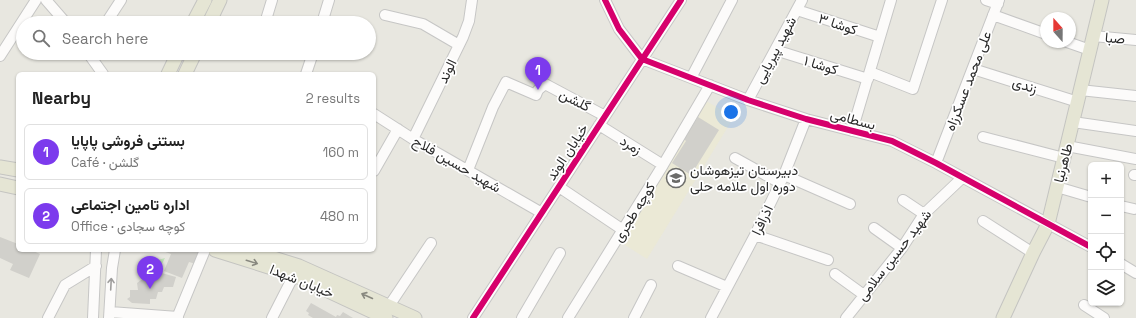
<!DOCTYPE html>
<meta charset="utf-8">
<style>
:root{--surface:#fff;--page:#f6f6f6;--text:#222;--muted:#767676;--line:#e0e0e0;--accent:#7c3aed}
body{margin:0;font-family:"Space Grotesk",Vazirmatn,sans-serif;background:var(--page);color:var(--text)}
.controls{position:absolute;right:12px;bottom:12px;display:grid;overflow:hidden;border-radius:6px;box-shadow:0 1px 3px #0004}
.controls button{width:36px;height:36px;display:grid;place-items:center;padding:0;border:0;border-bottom:1px solid var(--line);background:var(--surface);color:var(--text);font:20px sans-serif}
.compass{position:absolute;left:1040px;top:12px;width:36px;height:36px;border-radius:50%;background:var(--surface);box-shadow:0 1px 3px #0004;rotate:339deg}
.you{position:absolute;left:731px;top:112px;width:14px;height:14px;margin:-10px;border:3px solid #fff;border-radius:50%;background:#1a73e8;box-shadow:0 0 0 6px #1a73e833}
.badge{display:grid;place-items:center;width:26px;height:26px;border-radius:50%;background:var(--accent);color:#fff;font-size:13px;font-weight:700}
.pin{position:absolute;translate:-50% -33px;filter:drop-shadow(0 1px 2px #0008)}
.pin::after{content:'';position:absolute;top:21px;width:14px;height:12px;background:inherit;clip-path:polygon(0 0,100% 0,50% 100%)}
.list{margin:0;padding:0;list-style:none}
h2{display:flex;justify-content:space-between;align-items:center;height:52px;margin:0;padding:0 16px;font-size:17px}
h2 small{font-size:13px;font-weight:400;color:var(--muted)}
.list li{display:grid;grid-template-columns:26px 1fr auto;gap:12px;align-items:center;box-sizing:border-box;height:56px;margin:0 8px 8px;padding:0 8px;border:1px solid var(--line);border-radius:6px}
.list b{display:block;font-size:15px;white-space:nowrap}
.list p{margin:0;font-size:13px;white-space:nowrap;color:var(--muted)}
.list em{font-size:13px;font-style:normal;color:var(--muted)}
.icon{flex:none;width:22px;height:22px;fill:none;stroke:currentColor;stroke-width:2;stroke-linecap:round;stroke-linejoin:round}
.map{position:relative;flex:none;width:1136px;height:318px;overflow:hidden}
.search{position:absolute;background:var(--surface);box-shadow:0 1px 3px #0004;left:16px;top:16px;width:360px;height:44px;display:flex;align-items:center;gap:10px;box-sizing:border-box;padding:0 14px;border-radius:22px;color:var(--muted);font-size:15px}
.panel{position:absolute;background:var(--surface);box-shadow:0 1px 3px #0004;left:16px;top:72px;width:360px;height:180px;border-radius:6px}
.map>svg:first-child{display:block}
.education{fill:#ebe9d6}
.green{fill:#c2e3ba}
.building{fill:#d1d0cb}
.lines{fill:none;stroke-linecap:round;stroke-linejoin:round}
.minor-casing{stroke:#c6c6c5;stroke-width:12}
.major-casing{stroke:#c4c4c1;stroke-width:15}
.minor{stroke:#fcfbfa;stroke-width:10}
.major{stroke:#e5e5d4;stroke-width:13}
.cycleway-casing{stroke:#fff;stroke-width:8}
.cycleway{stroke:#d6006c;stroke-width:6}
.oneway{stroke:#88887f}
.oneway2{stroke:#9e9d9c}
.labels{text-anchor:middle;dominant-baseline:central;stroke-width:3.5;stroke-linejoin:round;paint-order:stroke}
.street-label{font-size:14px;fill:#2a2a2a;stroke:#fff}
.poi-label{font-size:14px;fill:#2a2a2a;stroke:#fff;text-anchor:start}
</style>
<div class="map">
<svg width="1136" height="318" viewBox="0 0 1136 318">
<rect width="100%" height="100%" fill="#e8e7e0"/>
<path class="education" d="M706,101L734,117L647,259L617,240Z"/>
<path class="green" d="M165,258L159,270L148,263Z
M147,264L158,271H151L150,277L144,276V274H148V272L138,270Z"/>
<path class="building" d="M698,117L719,130L691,175L672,163L686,141L684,139Z
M0,237L18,244V250H31L40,254L29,278L10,270L13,264L0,258Z
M160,250H197L201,252L196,264L189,262L182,278L164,271L171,254Z
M158,272L176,277L173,287H164L162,292H158L156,299H150V304L132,303L127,299L130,297V290H138L137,283L144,278H151L152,273L157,274Z
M311,303L336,317L337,315L340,316L343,312L353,318H313L308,315L309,313L306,311Z"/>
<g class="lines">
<g class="minor-casing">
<path id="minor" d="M46,0L66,23
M605,0L619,29L642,59L748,100L806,119L892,141L936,163L1091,247
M986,0L998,4
M797,10L880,37
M385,15L423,24L459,45
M993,15L1046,34
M106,23L121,0
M265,23L272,0
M322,23L329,0
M1093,36L1136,40
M1067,42L1090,50
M775,50L868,79
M88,53L103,74
M0,56L36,0
M973,69L1078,102
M870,72L913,89L942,0
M306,74L313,53
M691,78L732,0
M1080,90L1136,96
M748,100L802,0
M374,114L413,139L542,213
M1073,122L1136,131
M599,125L663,165
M852,131L891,0
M983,137L1064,158
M413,139L463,37L469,21L472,0
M1067,146L1136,159
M735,158L780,183
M936,163L999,0
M468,170L493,107L506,82L536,95L538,90L545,84L605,116
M374,171L398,129
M784,175L850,204
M1134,175H1136
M559,187L623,230
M1057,187L1091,197
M903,200L924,214
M1121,206L1134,209
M983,221L1033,253
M874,228L902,248
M755,235L828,260
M1121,264L1136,273
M678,266L727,287
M835,274L864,295
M1084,305L1104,318
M389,306L431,243
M110,312L178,317
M48,318L65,285L96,266
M93,318L96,250
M109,318L112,268L115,250
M177,318L205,250
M272,318L297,269
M473,318L681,0
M522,318L560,253
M568,318L663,165L710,85
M634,318L651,285
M711,318L755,235L784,175L806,119
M846,318L902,248L924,214L962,178"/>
</g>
<g class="major-casing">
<path id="major" d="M193,23L205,0
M209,23L220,0
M168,74L178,53
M185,74L195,53
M0,167L18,170
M0,184L18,188
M215,250L294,275L386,318
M248,250L299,266L415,318
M1003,318L1033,253L1048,224L1102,0"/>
</g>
<use href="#minor" class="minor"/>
<use href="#major" class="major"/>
<g class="cycleway-casing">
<path id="cycleway" d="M605,0L619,29L642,59L748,100L806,119L892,141L936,163L1091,247
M473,318L681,0"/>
</g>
<use href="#cycleway" class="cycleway"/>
</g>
<defs><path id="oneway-shaft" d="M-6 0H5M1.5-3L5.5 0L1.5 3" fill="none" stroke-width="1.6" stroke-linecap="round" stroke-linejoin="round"/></defs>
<g class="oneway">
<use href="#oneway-shaft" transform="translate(252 262) rotate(17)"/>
<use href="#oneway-shaft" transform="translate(367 296) rotate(-156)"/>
</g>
<use class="oneway2" href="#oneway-shaft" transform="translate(111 284) rotate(-87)"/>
<defs>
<g id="school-ring" transform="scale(1)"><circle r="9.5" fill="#fff" stroke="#6c6c6a" stroke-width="1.5"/><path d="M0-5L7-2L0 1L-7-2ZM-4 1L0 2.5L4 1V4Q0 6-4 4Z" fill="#6c6c6a"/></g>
</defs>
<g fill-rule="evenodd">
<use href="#school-ring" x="676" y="178"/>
</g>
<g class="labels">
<g class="street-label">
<text transform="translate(838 24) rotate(18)">کوشا ۳</text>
<text transform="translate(1115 38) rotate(5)">صبا</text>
<text transform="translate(775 50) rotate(-62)">شهید پیریایی</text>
<text transform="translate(821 65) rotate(17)">کوشا ۱</text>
<text transform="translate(447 71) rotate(-64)">الوند</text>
<text transform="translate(968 81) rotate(-69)">علی محمد عسکرزاه</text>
<text transform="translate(1025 85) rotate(18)">زندی</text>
<text transform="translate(575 100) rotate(27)">گلشن</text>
<text transform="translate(853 119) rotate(15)">بسطامی</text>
<text transform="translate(631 145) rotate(32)">زمرد</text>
<text transform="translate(567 152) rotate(-57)">خیابان الوند</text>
<text transform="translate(1063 163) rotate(-76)">طاهرنیا</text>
<text transform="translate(457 164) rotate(30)">شهید حسین فلاح</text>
<text transform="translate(634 212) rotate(-58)">کوچه طجری</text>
<text transform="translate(762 220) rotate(-64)">اذرافرا</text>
<text transform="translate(894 255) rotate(-52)">شهید حسین سلامی</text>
<text transform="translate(302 281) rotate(22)">خیابان شهدا</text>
</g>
<g class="poi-label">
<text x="690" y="170">دبیرستان تیزهوشان<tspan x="690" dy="16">دوره اول علامه حلی</tspan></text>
</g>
</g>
</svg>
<div class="controls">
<button>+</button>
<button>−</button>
<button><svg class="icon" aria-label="locate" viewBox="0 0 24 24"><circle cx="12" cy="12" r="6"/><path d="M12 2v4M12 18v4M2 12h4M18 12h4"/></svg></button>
<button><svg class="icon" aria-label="layers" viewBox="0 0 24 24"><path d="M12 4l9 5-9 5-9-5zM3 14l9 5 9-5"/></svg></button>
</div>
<svg class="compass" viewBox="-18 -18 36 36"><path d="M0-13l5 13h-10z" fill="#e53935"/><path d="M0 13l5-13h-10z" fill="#767676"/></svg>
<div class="you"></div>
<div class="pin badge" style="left:538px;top:90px">1</div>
<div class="pin badge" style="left:150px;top:289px">2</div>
<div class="search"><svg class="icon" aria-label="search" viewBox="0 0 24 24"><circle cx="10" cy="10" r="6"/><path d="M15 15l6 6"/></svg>Search here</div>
<section class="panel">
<h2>Nearby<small>2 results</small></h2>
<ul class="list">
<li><span class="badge">1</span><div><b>بستنی فروشی پاپایا</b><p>Café · گلشن</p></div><em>160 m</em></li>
<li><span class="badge">2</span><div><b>اداره تامین اجتماعی</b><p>Office · کوچه سجادی</p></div><em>480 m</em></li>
</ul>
</section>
</div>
